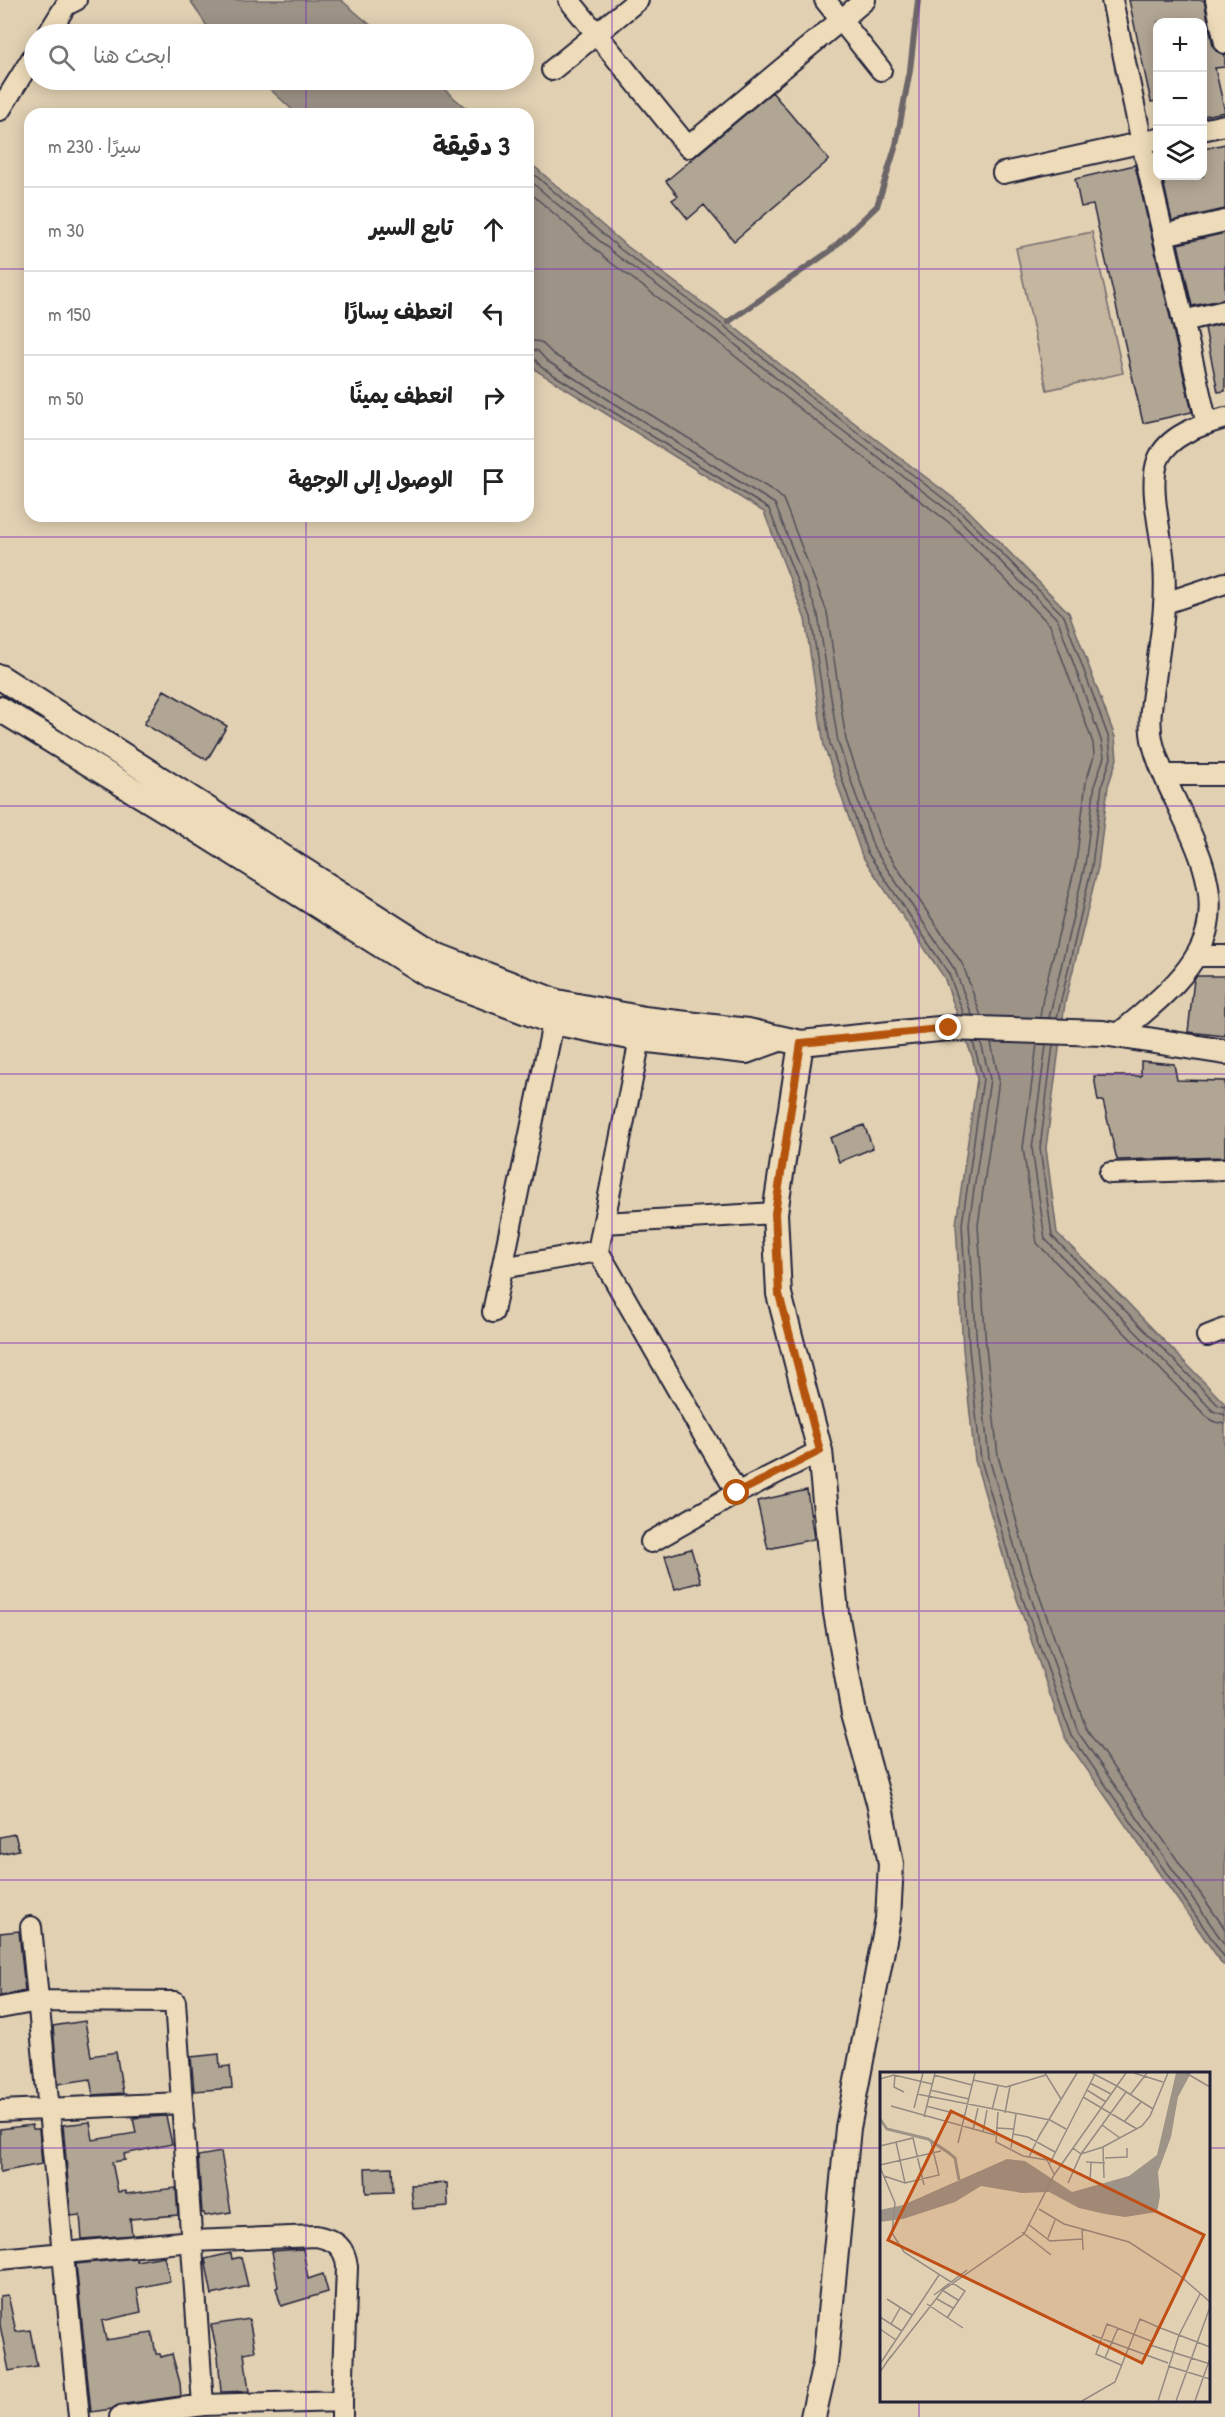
<!DOCTYPE html>
<html lang="ar">
<meta charset="utf-8">
<style>
:root{--surface:#fff;--page:#f2f2f2;--text:#222;--muted:#767676;--line:#e0e0e0}
body{margin:0;font-family:"Patrick Hand","Playpen Sans Arabic",sans-serif;background:var(--page);color:var(--text);direction:rtl}
.controls{position:absolute;right:18px;top:18px;display:grid;overflow:hidden;border-radius:12px;box-shadow:0 3px 15px #0003}
.controls button{width:54px;height:54px;display:grid;place-items:center;padding:0;border:0;border-bottom:2px solid var(--line);background:var(--surface);color:var(--text);font:30px sans-serif}
.stop{position:absolute;width:18px;height:18px;margin:-14px;border:4px solid #b45309;border-radius:50%;background:#fff}
.stop.end{background:#b45309;border-color:#fff;box-shadow:0 2px 6px #0008}
.list{margin:0;padding:0;list-style:none}
h2{display:flex;justify-content:space-between;align-items:center;height:78px;margin:0;padding:0 24px;font-size:26px}
h2 small{font-size:20px;font-weight:400;color:var(--muted)}
.list li{display:grid;grid-template-columns:39px 1fr auto;gap:18px;align-items:center;box-sizing:border-box;height:84px;padding:0 24px;border-top:2px solid var(--line)}
.list b{display:block;font-size:22px;white-space:nowrap}
.list em{font-size:20px;font-style:normal;color:var(--muted)}
.icon{flex:none;width:33px;height:33px;fill:none;stroke:currentColor;stroke-width:2;stroke-linecap:round;stroke-linejoin:round}
.map{position:relative;flex:none;width:1225px;height:2417px;overflow:hidden;direction:ltr}
.search{position:absolute;background:var(--surface);box-shadow:0 3px 15px #0003;left:24px;top:24px;width:510px;height:66px;display:flex;align-items:center;gap:15px;box-sizing:border-box;padding:0 21px;border-radius:33px;color:var(--muted);font-size:22px}
.panel{position:absolute;background:var(--surface);box-shadow:0 3px 15px #0003;left:24px;top:108px;width:510px;height:414px;border-radius:18px;direction:rtl}
.map>svg:first-child{display:block}
.green{fill:#c5b6a0;stroke:#746c6e;stroke-width:1.5}
.water{fill:#9d9387;stroke:#6c6669;stroke-width:1.5}
.lines{fill:none;stroke-linecap:round;stroke-linejoin:round}
.shore{stroke:#534f59;stroke-width:1.5}
.stream{stroke:#6c6669;stroke-width:6}
.building{fill:#b1a594;stroke:#22223b;stroke-width:1.5}
.minor-casing{stroke:#22223b;stroke-width:24}
.major-casing{stroke:#22223b;stroke-width:28}
.minor{stroke:#eddbb9;stroke-width:20}
.major{stroke:#eddbb9;stroke-width:24}
.route{stroke:#b45309;stroke-width:8}
.grid{fill:none;stroke:#7b2cbf;stroke-width:1.5;stroke-opacity:0.55}
.inset-river{fill:none;stroke:#9d9387;stroke-width:3}
.inset-road{fill:none;stroke:#958a82;stroke-width:1.5}
.view{fill:#c04e15;fill-opacity:0.15;stroke:#c04e15;stroke-width:3}
.inset-edge{fill:none;stroke:#22223b;stroke-width:3}
</style>
<div class="map">
<svg width="1225" height="2417" viewBox="0 0 1225 2417">
<rect width="100%" height="100%" fill="#e1d0b2"/>
<filter id="ink" filterUnits="userSpaceOnUse"><feTurbulence type="fractalNoise" baseFrequency=".0167" numOctaves="2"/><feDisplacementMap in="SourceGraphic" scale="12" xChannelSelector="R" yChannelSelector="G"/><feConvolveMatrix kernelMatrix="1 2 1 2 8 2 1 2 1" color-interpolation-filters="sRGB"/></filter>
<g filter="url(#ink)">
<path class="green" d="M1092,232L1123,373L1047,390L1016,248Z"/>
<path class="water" d="M190,0H341L381,34H212Z
M260,80H433L473,114H297Z
M528,161L624,244L728,322L814,392L965,507L1069,613L1115,737L1117,759L1108,786L1098,867L1065,1003L1046,1148L1057,1233L1125,1300L1225,1404V1965H1223L1065,1738L1009,1576L975,1460L963,1349L956,1224L977,1079L973,1059L944,977L862,856L824,746L805,619L764,512L537,371L528,359Z"/>
<g class="lines">
<path class="shore" d="M528,169L620,249L724,326L810,396L961,512L1064,616L1109,739L1111,758L1102,785L1092,866L1057,1018
M528,179L616,255L720,332L805,402L957,517L1058,620L1101,740L1104,757L1095,783L1085,865L1049,1018
M528,191L610,262L714,339L800,409L951,524L1050,625L1093,743L1094,756L1086,782L1076,863L1043,997L1040,1017
M528,340L541,342L553,354L775,492L783,499L827,612L846,740L882,845L963,965L981,1016
M528,349L538,351L547,361L775,504L818,615L838,742L874,849L955,970L972,1015
M528,356L534,358L541,367L769,509L811,617L830,744L867,852L949,974L964,1015
M973,1042L983,1079L962,1224L969,1348L981,1460L1014,1574L1071,1735L1225,1958
M981,1043L990,1079L969,1224L977,1348L989,1458L1022,1572L1078,1732L1225,1945
M991,1043L999,1080L978,1225L986,1347L998,1456L1030,1569L1086,1728L1225,1929
M1037,1044L1023,1148L1037,1243L1207,1417L1215,1422L1225,1424
M1046,1045L1032,1148L1045,1239L1213,1411L1225,1415
M1053,1045L1040,1148L1052,1236L1218,1405L1225,1407"/>
<path class="stream" d="M728,322L830,251L877,206L896,145L910,70L918,0"/>
</g>
<path class="building" d="M1129,0H1204L1213,46L1216,51L1225,55V67L1215,68L1225,112L1203,116V22H1158V101L1151,102Z
M772,92L829,160L734,241L704,205L688,219L672,200L678,196L666,181Z
M1225,144V209L1172,221L1162,176H1203V149Z
M1135,165L1192,412L1143,423L1093,205L1081,207L1075,179Z
M1225,233V299L1192,306L1178,244Z
M1225,323V391L1218,392L1205,328Z
M164,690L227,726L207,760L144,724Z
M1197,976H1225V1036L1188,1032L1194,979Z
M1141,1061L1174,1064L1177,1080L1225,1081V1157L1117,1160L1103,1101H1098L1094,1076H1141Z
M864,1125L873,1148L839,1162L830,1138Z
M807,1490L814,1539L768,1549L757,1501Z
M691,1549L701,1582L675,1589L665,1556Z
M15,1834L19,1850L0,1854V1837Z
M19,1931L25,1991L0,1996V1933Z
M85,2021L91,2056L116,2052L123,2093L93,2095L90,2079L58,2084L53,2026Z
M219,2054L220,2067L230,2066L232,2088L194,2091L191,2057Z
M166,2116L172,2144L124,2154L125,2160L112,2162L118,2192L126,2191V2194L176,2188L178,2215L130,2219L132,2235L82,2239L80,2215L71,2216L63,2125L90,2122L93,2140L136,2133L133,2118Z
M32,2125L33,2129H39L42,2164L0,2172V2129Z
M221,2152L231,2212L205,2216L204,2213H202L198,2156Z
M392,2167L393,2192L366,2193L365,2168Z
M447,2183L448,2206L413,2209L411,2185Z
M303,2249L308,2279L323,2274L328,2292L281,2306L276,2288L278,2287L272,2251Z
M231,2253L232,2259L241,2257L248,2286L212,2295L205,2259Z
M164,2256L170,2281L137,2288L141,2312L102,2321L106,2340L152,2333L156,2354H160L161,2357L172,2354L180,2383L181,2396L118,2405L112,2409L91,2412L76,2264L136,2258V2261Z
M8,2295L16,2332L30,2330L37,2366L9,2371L0,2325V2296Z
M249,2319L255,2351L244,2353L249,2391L221,2392L218,2356L211,2325Z"/>
<g class="lines">
<g class="minor-casing">
<path id="minor" d="M569,0L688,147L865,0
M825,0L881,70
M1112,0L1142,143L1207,424
M1216,0L1225,43
M48,34L66,5L76,0
M552,70L638,0
M0,110L34,55
M1202,130L1225,125
M1003,173L1158,139
M1163,235L1225,221
M1183,321L1225,311
M1165,603L1225,583
M1165,775H1225
M1197,956H1225
M643,1024L598,1251L737,1493
M1117,1035C1151,1007 1200,970 1208,925C1220,863 1168,802 1153,744C1147,720 1153,697 1156,672C1161,636 1167,601 1164,564C1162,535 1148,487 1158,460C1168,435 1201,425 1225,418
M1110,1173L1225,1169
M604,1223L775,1213
M502,1268L598,1251
M493,1312L556,1009
M1207,1336L1225,1329
M651,1542L737,1493L820,1451
M31,1927L79,2417
M0,2008L38,2001L175,2002L203,2405
M0,2111L182,2103
M0,2259L192,2241L316,2236C336,2240 345,2247 347,2267L342,2401
M120,2417L203,2405L342,2401V2417"/>
</g>
<g class="major-casing">
<path id="major" d="M0,677L438,956L557,1002L644,1019L748,1031L801,1043L949,1028L1103,1033L1225,1052
M0,709L175,816L430,976L553,1022L640,1039L746,1051L779,1039
M801,1043L775,1213L779,1294L820,1451L836,1613L854,1713L880,1806L891,1864L888,1919L848,2128L825,2364L813,2417"/>
</g>
<use href="#minor" class="minor"/>
<use href="#major" class="major"/>
</g>
</g>
<g class="lines" filter="url(#ink)">
<path class="route" d="M737,1493L820,1451L779,1294L775,1213L801,1043L949,1028"/>
</g>
<path class="grid" d="M306,0V34M612,0V2417M919,0V2074M306,80V114M0,269H30M528,269H1225M306,516V2417M0,537H1225M0,806H1225M0,1074H1225M0,1343H1225M0,1611H1225M0,1880H1225M0,2148H882M1208,2148H1225M919,2400V2417"/>
<g transform="translate(880 2072)">
<rect width="330" height="330" fill="#e1d0b2"/>
<path d="M296,1H311L298,25L291,65L278,100L280,124L277,140L245,145L225,142L199,136L169,120L142,121L101,114L75,130L23,147L0,150V138L23,133L127,87L145,89L192,120L249,104L277,83Z" fill="#9d9387"/>
<path class="inset-river" d="M0,47L7,57L48,67L69,81L75,86L79,108"/>
<path class="inset-road" d="M165,1L181,27M212,1L237,14M254,1L283,10M306,1L330,15M15,3L14,15L24,20M54,3L92,13M0,7L14,3L52,12M93,8L126,15L166,3M210,11L231,22M237,14L273,37M50,18L89,27M207,18L226,30M37,22L170,48L186,57M250,23L267,1M203,25L257,57M11,34L115,63M46,34L85,44M34,36L43,1M112,38L118,14M118,40L116,70L143,84L167,88L174,102M125,41L130,14M44,45L55,1M244,50L261,30M222,53L240,66M116,56L134,57M93,58L98,36M330,59V121M103,60L107,38M133,62L148,65L175,80M159,64L197,1M16,70L25,111M78,71L95,1M0,74L33,66L44,113M223,75L224,106M131,76L136,42M193,76L201,82L223,75L262,54L270,44L288,1M149,85L160,62M225,86L247,85V76M206,90L225,91M170,91L215,2M0,93L61,79M0,95L15,131L12,161L24,180L85,219L67,246M4,104L25,111L59,103L51,70M210,109L211,91M188,111L201,82L246,20M159,137L184,152L249,170L298,202L330,230M148,152L170,169L203,167M202,156L203,178M142,160L171,183M168,166L175,148M62,218L78,228M54,223L87,198M7,227L32,243M57,227L73,236M47,232L83,256M0,245L22,259M11,252L20,236M0,257L16,268M212,263L288,291M270,273L330,292M267,283L278,255L330,275M10,286L63,218L144,162L174,103L246,1M225,286L238,256M0,292L59,203M241,293L216,282L227,252L271,269M288,294L330,307M0,300L11,284M202,329L235,310L260,247L278,255M278,329L299,263L320,222M296,329L330,235M315,329L330,286"/>
<path class="view" d="M71,39L324,163L262,291L8,168Z"/>
<rect width="330" height="330" class="inset-edge"/>
</g>
</svg>
<div class="controls">
<button>+</button>
<button>−</button>
<button><svg class="icon" aria-label="layers" viewBox="0 0 24 24"><path d="M12 4l9 5-9 5-9-5zM3 14l9 5 9-5"/></svg></button>
</div>
<div class="stop" style="left:737px;top:1493px"></div>
<div class="stop end" style="left:949px;top:1028px"></div>
<div class="search"><svg class="icon" aria-label="search" viewBox="0 0 24 24"><circle cx="10" cy="10" r="6"/><path d="M15 15l6 6"/></svg>ابحث هنا</div>
<section class="panel">
<h2>3 دقيقة<small>سيرًا · 230 m</small></h2>
<ul class="list">
<li><svg class="icon" aria-label="ahead" viewBox="0 0 24 24"><path d="M12 20V5M6 11l6-6 6 6"/></svg><div><b>تابع السير</b></div><em>30 m</em></li>
<li><svg class="icon" aria-label="left" viewBox="0 0 24 24"><path d="M17 20v-9H6M10 6l-5 5 5 5"/></svg><div><b>انعطف يسارًا</b></div><em>150 m</em></li>
<li><svg class="icon" aria-label="right" viewBox="0 0 24 24"><path d="M7 20v-9h11M14 6l5 5-5 5"/></svg><div><b>انعطف يمينًا</b></div><em>50 m</em></li>
<li><svg class="icon" aria-label="arrive" viewBox="0 0 24 24"><path d="M6 21V4h12l-3 4 3 4H6"/></svg><div><b>الوصول إلى الوجهة</b></div></li>
</ul>
</section>
</div>
